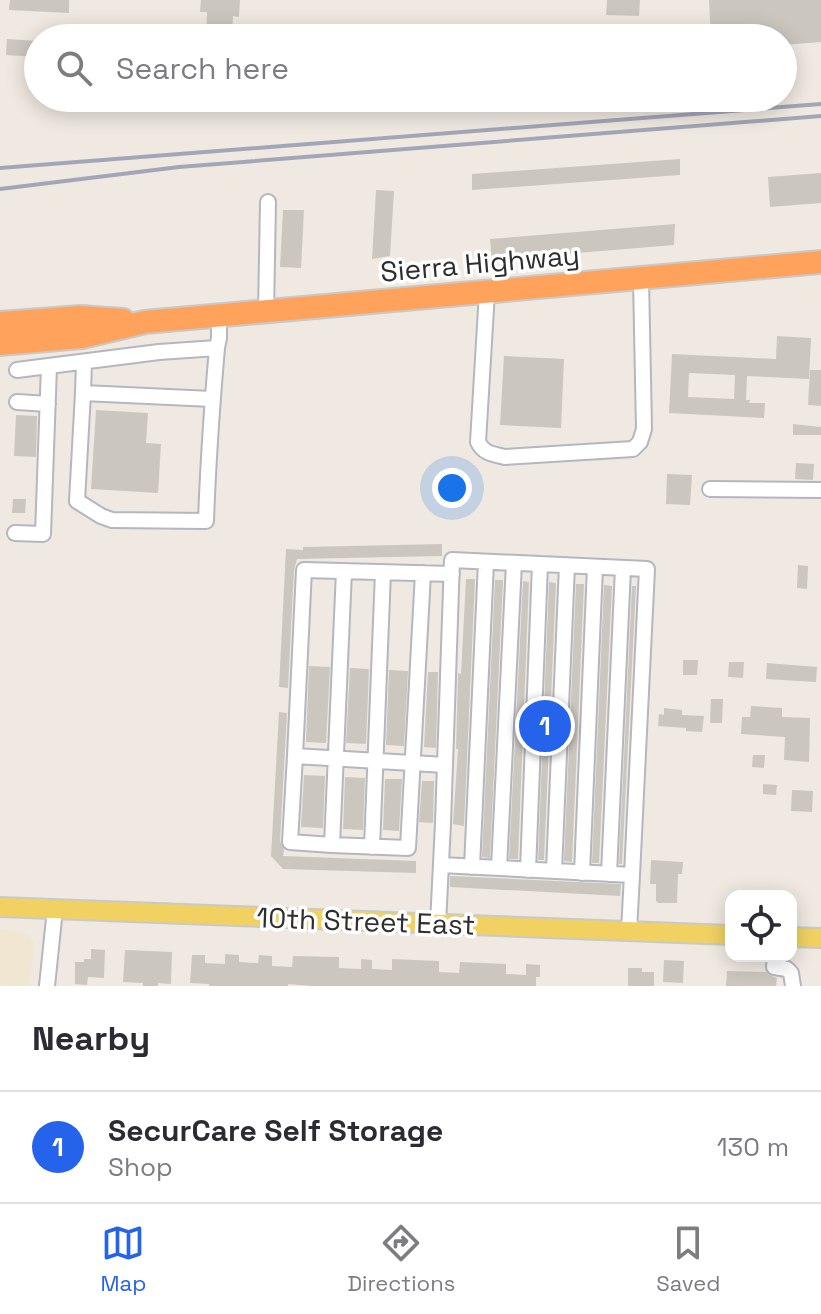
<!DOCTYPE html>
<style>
:root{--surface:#fff;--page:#f7f7f7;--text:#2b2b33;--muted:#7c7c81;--line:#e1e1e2;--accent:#2563eb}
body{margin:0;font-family:"Space Grotesk",sans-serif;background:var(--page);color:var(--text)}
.controls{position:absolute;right:24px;bottom:24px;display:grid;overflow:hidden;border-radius:16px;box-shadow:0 4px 20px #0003}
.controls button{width:72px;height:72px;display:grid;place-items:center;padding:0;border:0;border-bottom:2px solid var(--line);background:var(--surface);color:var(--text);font:40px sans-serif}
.you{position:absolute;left:452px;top:488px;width:28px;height:28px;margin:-20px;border:6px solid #fff;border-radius:50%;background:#1a73e8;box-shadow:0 0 0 12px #1a73e833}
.badge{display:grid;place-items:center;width:52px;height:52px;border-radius:50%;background:var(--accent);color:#fff;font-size:26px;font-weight:700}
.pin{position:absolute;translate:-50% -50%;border:4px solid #fff;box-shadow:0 2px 8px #0006}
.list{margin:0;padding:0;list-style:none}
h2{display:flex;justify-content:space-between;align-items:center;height:104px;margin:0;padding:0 32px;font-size:34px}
h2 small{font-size:26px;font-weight:400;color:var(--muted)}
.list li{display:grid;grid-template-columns:52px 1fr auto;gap:24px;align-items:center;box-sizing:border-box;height:112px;padding:0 32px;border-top:2px solid var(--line)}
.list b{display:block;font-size:30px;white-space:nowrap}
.list p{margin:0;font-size:26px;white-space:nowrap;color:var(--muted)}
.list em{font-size:26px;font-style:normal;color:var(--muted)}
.icon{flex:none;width:44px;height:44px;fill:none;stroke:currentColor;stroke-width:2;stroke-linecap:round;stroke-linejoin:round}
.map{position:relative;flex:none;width:821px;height:986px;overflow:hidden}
.search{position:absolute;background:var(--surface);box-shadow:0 4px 20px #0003;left:24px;right:24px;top:24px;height:88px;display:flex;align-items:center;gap:20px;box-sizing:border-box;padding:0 28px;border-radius:44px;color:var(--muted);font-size:30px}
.sheet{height:216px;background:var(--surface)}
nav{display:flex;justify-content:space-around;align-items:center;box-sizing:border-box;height:112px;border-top:2px solid var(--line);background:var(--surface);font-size:22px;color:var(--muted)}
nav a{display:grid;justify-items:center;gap:4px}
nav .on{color:var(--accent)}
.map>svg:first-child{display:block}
.education{fill:#f0e6d1}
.building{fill:#cbc7bf;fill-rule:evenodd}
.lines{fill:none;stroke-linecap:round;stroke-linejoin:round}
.minor-casing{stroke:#b4b7c1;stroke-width:18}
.major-casing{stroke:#c9c9c9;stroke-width:22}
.highway-casing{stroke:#c9c9c9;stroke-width:26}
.minor{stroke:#fff;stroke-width:14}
.major{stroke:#f2d163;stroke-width:18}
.highway{stroke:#ffa35c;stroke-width:22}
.rail{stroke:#a3a6b8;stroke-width:4}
.labels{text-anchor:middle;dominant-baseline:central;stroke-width:7;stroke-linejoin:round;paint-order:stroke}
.street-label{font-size:28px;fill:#2e2e2e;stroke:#fff}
</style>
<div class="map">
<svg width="821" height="986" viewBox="0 0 821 986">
<rect width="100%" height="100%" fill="#efe9e1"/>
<path class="education" d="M0,930L19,931L29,936L34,942L29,986H0Z"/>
<path class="building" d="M10,0H69V13L9,10Z
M201,0H240L239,17L233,16L232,38H206L207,12H200Z
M607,0H640L639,16L606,15Z
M709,0H821V42L783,45V38H711Z
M686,26V38H635L634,30Z
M7,39L38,41V57L6,55Z
M680,159V175L472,190V174Z
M821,173V203L770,207L768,177Z
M376,190L394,191L390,256L372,259Z
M283,210H304L301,268L280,267Z
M675,224L674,245L492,260L490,239Z
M777,336L811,338L809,379L747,376L746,400H750L749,403H765L764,418L669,413L672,354L776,359ZM689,373L735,375L734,399L688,397Z
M504,356L564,359L561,428L500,425Z
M810,370H821V406L808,405Z
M96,410L148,413L146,443L161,444L158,493L91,489Z
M16,415L37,416L36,457L14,456Z
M793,424L821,427V435H793Z
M796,463L814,464L813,480L795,479Z
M667,474L692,475L690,505L666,504Z
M13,499H26L25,513H12Z
M442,544V556L297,559L294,570L288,688L279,687L286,549L303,550V547Z
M798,565L808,566L807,589L797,588Z
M466,579H475L464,826L453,824L458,749H456L458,673L461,674Z
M495,580H503L490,858L482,857Z
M523,581L529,582L518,859H509Z
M549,582L556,583L544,860H538Z
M576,584H584L572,862L564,861Z
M604,585L612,586L599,863H592Z
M632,586H636L622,864H619Z
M683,660H698L697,675H683Z
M729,662H744L743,678L728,677Z
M767,663L817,667L816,682L766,679Z
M309,666L330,667L326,743L306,742Z
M350,668L369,669L366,744L346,743Z
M389,670L408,671L404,746L386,745Z
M428,672H438L436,748L424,747Z
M711,699H723L722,723H710Z
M751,706L782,708V717L810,718L809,762L784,760L785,737L741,734L742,717H750Z
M664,708L682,710V715L704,716L702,732L686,731V728L658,726L659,714L664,715Z
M279,712L287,713L280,841L284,850L283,856L416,861V873L283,869L271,856Z
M753,755H765L764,768L752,767Z
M304,775L325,776L323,828L301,827Z
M345,777L365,778L363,830L343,829Z
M385,779H402L399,831L383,830Z
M422,781H434L433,823L419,822Z
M763,784L777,785L776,795L763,794Z
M792,790L813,791L812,812L791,811Z
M651,860L683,862L682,874H678L677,903H658L656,901V884H650Z
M450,876L621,884L620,896L450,887Z
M91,949L105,950L104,978L88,977L87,985L75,984V962H84V959H91Z
M125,950L172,952L171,984L158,983V986H143V983L123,982Z
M225,954L239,955V962L258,963L259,955L272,956V966L292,967L293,956L339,957V968L361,969V959L372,960V969L392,970V959L439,961V972L459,973L460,962L506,964V974L526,975V964L540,965V977H536V986H311L288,984V986H209V984L190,983L192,955H205V963L225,964Z
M664,960L684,961L683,983L663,982Z
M628,968H642V972H654V986H628Z
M727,971L766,972L769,975L777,978L776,986H726Z"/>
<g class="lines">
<g class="minor-casing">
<path id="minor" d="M487,292L478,442C484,454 493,454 505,457L633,449L640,442L644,429L641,279
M266,312L268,202
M17,370L159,352L217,348L219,338V315
M83,393L84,362
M212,399L83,393L77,501L101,516L112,520L206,521C208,463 212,406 217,348
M17,402L48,404
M710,489L821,490
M15,533L43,534L49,366
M295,756L290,842L332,845L344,571
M445,765L295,756L304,570L452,574
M332,845L408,848L423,573
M372,847L383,572
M472,867L486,562
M499,868L514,563
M528,870L540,564
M554,871L567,565
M582,873L595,567
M609,874L623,568
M438,924L443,823L452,560L647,569L632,875L441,865
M629,931L632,875
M775,956L774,967L787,969L791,973L793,986
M47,986L55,909"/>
</g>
<g class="major-casing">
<path id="major" d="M0,907L731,935
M791,937L821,938"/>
</g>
<g class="highway-casing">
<path id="highway" d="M0,323L81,317L123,320
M0,344L82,337L145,322L821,262"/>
</g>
<use href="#minor" class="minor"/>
<use href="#major" class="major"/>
<use href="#highway" class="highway"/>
<path class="rail" d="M0,168L821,104
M0,189L179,167L821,116"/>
</g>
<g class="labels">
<g class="street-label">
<text transform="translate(480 263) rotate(-5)">Sierra Highway</text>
<text transform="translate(366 921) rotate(2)">10th Street East</text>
</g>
</g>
</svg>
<div class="controls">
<button><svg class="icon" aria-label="locate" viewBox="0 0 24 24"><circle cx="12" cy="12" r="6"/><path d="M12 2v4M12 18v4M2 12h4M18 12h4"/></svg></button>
</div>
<div class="you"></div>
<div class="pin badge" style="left:545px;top:726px">1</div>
<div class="search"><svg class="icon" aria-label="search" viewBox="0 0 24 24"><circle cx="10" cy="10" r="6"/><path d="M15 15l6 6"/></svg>Search here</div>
</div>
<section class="sheet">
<h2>Nearby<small></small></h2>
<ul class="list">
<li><span class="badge">1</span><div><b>SecurCare Self Storage</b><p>Shop</p></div><em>130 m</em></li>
</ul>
</section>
<nav>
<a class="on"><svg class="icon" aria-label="map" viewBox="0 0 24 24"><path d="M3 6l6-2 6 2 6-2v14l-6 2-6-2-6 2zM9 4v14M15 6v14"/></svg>Map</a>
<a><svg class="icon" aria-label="directions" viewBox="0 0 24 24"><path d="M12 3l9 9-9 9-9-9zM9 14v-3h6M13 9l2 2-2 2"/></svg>Directions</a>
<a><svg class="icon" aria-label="saved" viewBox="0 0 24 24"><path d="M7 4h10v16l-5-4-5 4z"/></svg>Saved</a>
</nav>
